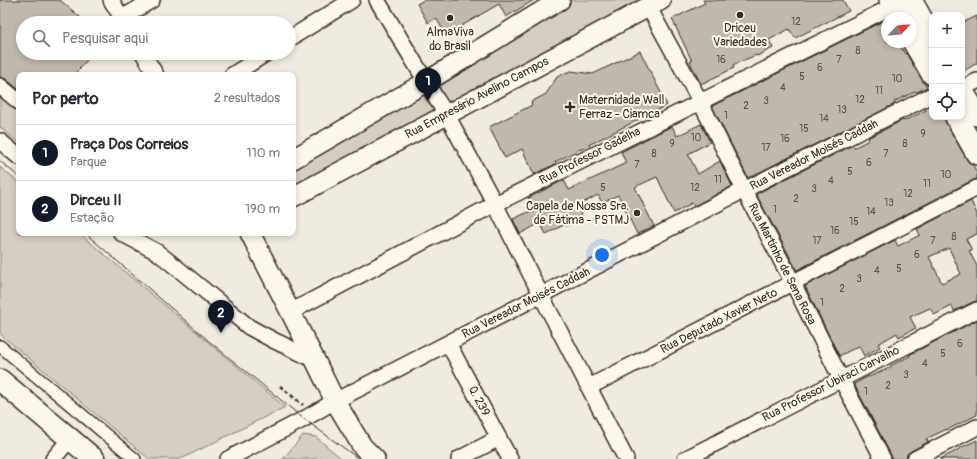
<!DOCTYPE html>
<html lang="pt">
<meta charset="utf-8">
<style>
:root{--surface:#fff;--page:#f2f2f3;--text:#2b2b33;--muted:#7c7c81;--line:#e1e1e2;--accent:#111827}
body{margin:0;font-family:Pangolin,sans-serif;background:var(--page);color:var(--text)}
.controls{position:absolute;right:12px;top:12px;display:grid;overflow:hidden;border-radius:8px;box-shadow:0 2px 6px #0003}
.controls button{width:36px;height:36px;display:grid;place-items:center;padding:0;border:0;border-bottom:1px solid var(--line);background:var(--surface);color:var(--text);font:20px sans-serif}
.compass{position:absolute;left:881px;top:12px;width:36px;height:36px;border-radius:50%;background:var(--surface);box-shadow:0 2px 6px #0003;rotate:64deg}
.you{position:absolute;left:602px;top:255px;width:14px;height:14px;margin:-10px;border:3px solid #fff;border-radius:50%;background:#1a73e8;box-shadow:0 0 0 6px #1a73e833}
.badge{display:grid;place-items:center;width:26px;height:26px;border-radius:50%;background:var(--accent);color:#fff;font-size:13px;font-weight:700}
.pin{position:absolute;translate:-50% -33px;filter:drop-shadow(0 1px 2px #0008)}
.pin::after{content:'';position:absolute;top:21px;width:14px;height:12px;background:inherit;clip-path:polygon(0 0,100% 0,50% 100%)}
.list{margin:0;padding:0;list-style:none}
h2{display:flex;justify-content:space-between;align-items:center;height:52px;margin:0;padding:0 16px;font-size:17px}
h2 small{font-size:13px;font-weight:400;color:var(--muted)}
.list li{display:grid;grid-template-columns:26px 1fr auto;gap:12px;align-items:center;box-sizing:border-box;height:56px;padding:0 16px;border-top:1px solid var(--line)}
.list b{display:block;font-size:15px;white-space:nowrap}
.list p{margin:0;font-size:13px;white-space:nowrap;color:var(--muted)}
.list em{font-size:13px;font-style:normal;color:var(--muted)}
.icon{flex:none;width:22px;height:22px;fill:none;stroke:currentColor;stroke-width:2;stroke-linecap:round;stroke-linejoin:round}
.map{position:relative;flex:none;width:977px;height:459px;overflow:hidden}
.search{position:absolute;background:var(--surface);box-shadow:0 2px 6px #0003;left:16px;top:16px;width:280px;height:44px;display:flex;align-items:center;gap:10px;box-sizing:border-box;padding:0 14px;border-radius:22px;color:var(--muted);font-size:15px}
.panel{position:absolute;background:var(--surface);box-shadow:0 2px 6px #0003;left:16px;top:72px;width:280px;height:164px;border-radius:8px}
.map>svg:first-child{display:block}
.green{fill:#d5cec3;stroke:#887c70}
.building{fill:#c0b8ad;stroke:#3b2a1e;fill-rule:evenodd}
.lines{fill:none;stroke-linecap:round;stroke-linejoin:round}
.pedestrian-casing{stroke:#3b2a1e;stroke-width:14}
.minor-casing{stroke:#3b2a1e;stroke-width:18}
.tertiary-casing{stroke:#3b2a1e;stroke-width:22}
.secondary-casing{stroke:#3b2a1e;stroke-width:24}
.path{stroke:#3b2a1e;stroke-width:2.5;stroke-dasharray:4 3;stroke-linecap:butt}
.pedestrian{stroke:#fbf7ec;stroke-width:11}
.minor{stroke:#fbf7ec;stroke-width:15}
.tertiary{stroke:#fbf7ec;stroke-width:19}
.secondary{stroke:#fbf7ec;stroke-width:21}
.tram{stroke:#3b2a1e;stroke-width:1}
.poi-dot{fill:#3b2a1e;stroke:#fbf7ec;stroke-width:1.5}
.labels{text-anchor:middle;dominant-baseline:central;stroke-width:4;stroke-linejoin:round;paint-order:stroke}
.number-label{font-size:10px;fill:#5c4e42}
.poi-label{font-size:12px;fill:#3b2a1e;stroke:#fbf7ec}
.street-label{font-size:12px;fill:#3b2a1e;stroke:#fbf7ec}
</style>
<div class="map">
<svg width="977" height="459" viewBox="0 0 977 459">
<rect width="100%" height="100%" fill="#f0ebe0"/>
<filter id="ink" filterUnits="userSpaceOnUse"><feTurbulence type="fractalNoise" baseFrequency=".025" numOctaves="2"/><feDisplacementMap in="SourceGraphic" scale="8" xChannelSelector="R" yChannelSelector="G"/><feConvolveMatrix kernelMatrix="1 2 1 2 8 2 1 2 1" color-interpolation-filters="sRGB"/></filter>
<g filter="url(#ink)">
<path class="green" d="M571,0H651L293,190V164Z
M0,96L19,111V143L0,127Z
M0,167L19,183V233H79L285,407L181,459H149L0,334Z
M303,435L316,437L342,459H283Z"/>
<path class="building" d="M0,0H60L87,23H23V53H93L74,75H19V90L6,79L0,77Z
M424,0H534L506,17L499,4L446,35L436,18L428,23L417,4Z
M703,0H843L849,11L795,38L789,29L769,40L773,48L757,56L756,55L733,65L734,68L701,84L690,62L692,61L672,19L705,3Z
M977,16V63L962,72V23Z
M887,19V42H898L905,54L906,53L922,80L927,87L917,92L916,91L894,102L895,104L748,178L712,106Z
M640,51L667,105L555,162L556,164L534,174L522,149L505,158L489,127L532,105L531,102L546,94L557,77L565,73L571,71L593,74Z
M932,105V117H944L946,123L967,160L971,164L973,165L977,173V179L973,180L797,270L756,194L851,146L855,147L869,140L868,138L903,120L904,121L926,110L925,108Z
M701,124L710,142L688,154L698,174L720,161L732,186L694,206L692,203L674,213L657,177L635,187L654,226L637,234L618,195L602,203L598,195L577,206L583,218L566,226V224L546,234L540,223L520,234L513,219L533,210L528,198L564,180L569,190L626,163L621,152L672,126L677,136Z
M971,201L977,214V234L966,239L972,250L969,251L977,266V301L973,302L954,311L952,306L934,315L930,308L910,317L916,328L899,337L897,333L878,344L880,347L864,356L859,346L839,356L805,286L895,240L898,246L920,235L917,229ZM949,248L961,274L942,283L929,257Z
M977,320V415L947,430V429L926,439L928,442L911,451L907,454L906,459H892L891,455L854,384L869,376V377L891,367L890,366L910,356L909,355Z
M977,440V459H940L958,450V449Z"/>
<g class="lines">
<g class="pedestrian-casing">
<path id="pedestrian" d="M0,346L135,459"/>
</g>
<g class="minor-casing">
<path id="minor" d="M111,0L125,23
M377,0L437,100L447,115L495,204L541,295L626,459
M648,6L700,101L744,190L793,283L841,379L883,459
M122,18L152,0
M289,39L352,0
M143,53L156,75
M232,75L267,53
M0,86L19,102
M962,88L977,81
M0,141L19,157
M121,233L157,252L176,267L249,327L273,340L315,360
M290,312L495,204L893,6
M448,343L510,459
M589,387L977,188
M53,459L70,439
M228,459L304,419L335,401L448,343L744,190L932,95
M459,459L499,438
M685,459L977,310
M915,459L977,427"/>
</g>
<g class="tertiary-casing">
<path id="tertiary" d="M293,159L426,82L560,0
M293,197L661,0
M250,233L315,360L335,401L362,446L375,459"/>
</g>
<g class="secondary-casing">
<path id="secondary" d="M890,0L900,18
M911,0L932,37
M911,38L932,74
M962,90L977,115
M956,117L977,154
M0,380L94,459"/>
</g>
<path class="path" d="M280,386L303,405"/>
<use href="#pedestrian" class="pedestrian"/>
<use href="#minor" class="minor"/>
<use href="#tertiary" class="tertiary"/>
<use href="#secondary" class="secondary"/>
<path class="tram" d="M0,161L19,177
M85,233L210,342L304,419L359,459"/>
</g>
</g>
<g class="poi-dot">
<circle cx="740" cy="15" r="4"/>
<circle cx="450" cy="18" r="4"/>
<path d="M568 101h4v4h4v4h-4v4h-4v-4h-4v-4h4z"/>
<circle cx="637" cy="213" r="4"/>
</g>
<g class="labels">
<g class="number-label">
<text x="796" y="22">12</text>
<text x="858" y="51">8</text>
<text x="721" y="60">16</text>
<text x="839" y="60">7</text>
<text x="820" y="68">6</text>
<text x="802" y="77">5</text>
<text x="897" y="79">10</text>
<text x="783" y="88">4</text>
<text x="879" y="91">11</text>
<text x="860" y="100">12</text>
<text x="766" y="101">3</text>
<text x="746" y="106">2</text>
<text x="842" y="110">13</text>
<text x="726" y="116">1</text>
<text x="824" y="119">14</text>
<text x="804" y="129">15</text>
<text x="923" y="134">9</text>
<text x="696" y="138">10</text>
<text x="785" y="139">16</text>
<text x="672" y="144">9</text>
<text x="905" y="144">8</text>
<text x="766" y="148">17</text>
<text x="654" y="154">8</text>
<text x="886" y="154">7</text>
<text x="869" y="163">6</text>
<text x="637" y="165">7</text>
<text x="850" y="172">5</text>
<text x="946" y="175">10</text>
<text x="718" y="180">11</text>
<text x="831" y="181">4</text>
<text x="927" y="184">11</text>
<text x="603" y="188">5</text>
<text x="695" y="188">12</text>
<text x="814" y="189">3</text>
<text x="908" y="194">12</text>
<text x="796" y="199">2</text>
<text x="889" y="203">13</text>
<text x="775" y="210">1</text>
<text x="871" y="212">14</text>
<text x="854" y="222">15</text>
<text x="835" y="231">16</text>
<text x="954" y="237">8</text>
<text x="817" y="241">17</text>
<text x="933" y="241">7</text>
<text x="917" y="255">6</text>
<text x="899" y="269">5</text>
<text x="877" y="271">4</text>
<text x="859" y="279">3</text>
<text x="842" y="289">2</text>
<text x="822" y="303">1</text>
<text x="960" y="344">6</text>
<text x="943" y="354">5</text>
<text x="925" y="364">4</text>
<text x="906" y="375">3</text>
<text x="888" y="386">2</text>
<text x="866" y="392">1</text>
</g>
<g class="poi-label">
<text x="740" y="28">Driceu<tspan x="740" dy="14">Variedades</tspan></text>
<text x="450" y="32">AlmaViva<tspan x="450" dy="14">do Brasil</tspan></text>
<text x="579" y="100" text-anchor="start">Maternidade Wall<tspan x="579" dy="14">Ferraz - Ciamca</tspan></text>
<text x="629" y="206" text-anchor="end">Capela de Nossa Sra.<tspan x="629" dy="14">de Fátima - PSTMJ</tspan></text>
</g>
<g class="street-label">
<text transform="translate(477 98) rotate(-28)">Rua Empresário Avelino Campos</text>
<text transform="translate(814 155) rotate(-27)">Rua Vereador Moisés Caddah</text>
<text transform="translate(590 156) rotate(-27)">Rua Professor Gadelha</text>
<text transform="translate(782 264) rotate(63)">Rua Martinho de Sena Rosa</text>
<text transform="translate(526 303) rotate(-27)">Rua Vereador Moisés Caddah</text>
<text transform="translate(719 321) rotate(-27)">Rua Deputado Xavier Neto</text>
<text transform="translate(831 384) rotate(-27)">Rua Professor Ubiraci Carvalho</text>
<text transform="translate(479 401) rotate(62)">Q. 239</text>
</g>
</g>
</svg>
<div class="controls">
<button>+</button>
<button>−</button>
<button><svg class="icon" aria-label="locate" viewBox="0 0 24 24"><circle cx="12" cy="12" r="6"/><path d="M12 2v4M12 18v4M2 12h4M18 12h4"/></svg></button>
</div>
<svg class="compass" viewBox="-18 -18 36 36"><path d="M0-13l5 13h-10z" fill="#e53935"/><path d="M0 13l5-13h-10z" fill="#7c7c81"/></svg>
<div class="you"></div>
<div class="pin badge" style="left:428px;top:101px">1</div>
<div class="pin badge" style="left:221px;top:333px">2</div>
<div class="search"><svg class="icon" aria-label="search" viewBox="0 0 24 24"><circle cx="10" cy="10" r="6"/><path d="M15 15l6 6"/></svg>Pesquisar aqui</div>
<section class="panel">
<h2>Por perto<small>2 resultados</small></h2>
<ul class="list">
<li><span class="badge">1</span><div><b>Praça Dos Correios</b><p>Parque</p></div><em>110 m</em></li>
<li><span class="badge">2</span><div><b>Dirceu II</b><p>Estação</p></div><em>190 m</em></li>
</ul>
</section>
</div>
